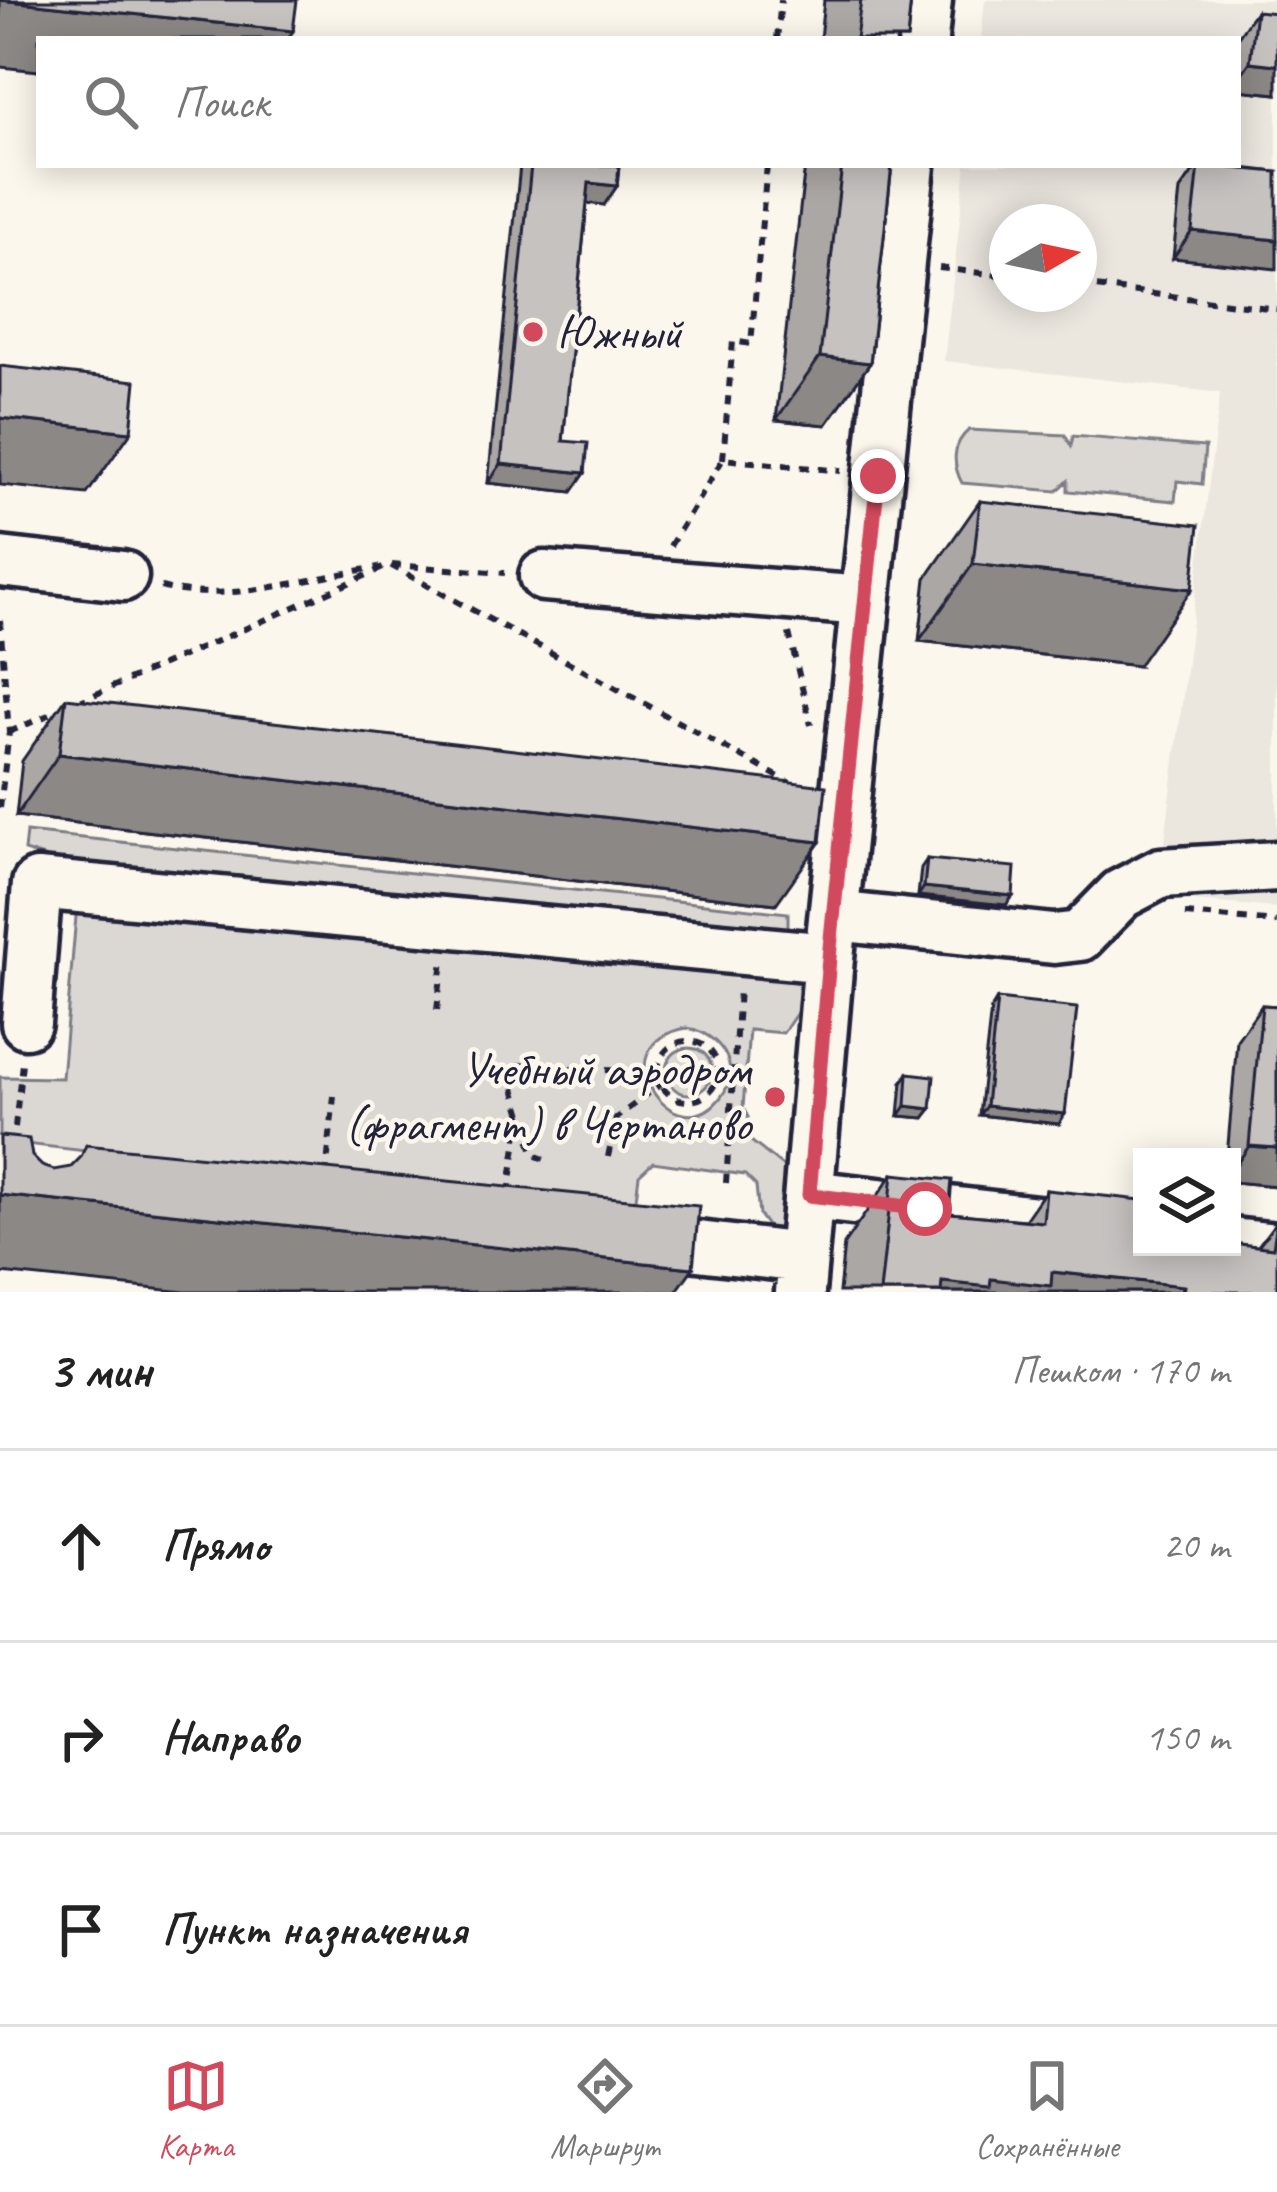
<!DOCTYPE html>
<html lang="ru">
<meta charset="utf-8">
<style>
:root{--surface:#fff;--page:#f6f6f6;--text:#222;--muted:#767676;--line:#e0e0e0;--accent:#d1495b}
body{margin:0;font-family:Caveat,sans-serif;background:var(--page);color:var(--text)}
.controls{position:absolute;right:36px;bottom:36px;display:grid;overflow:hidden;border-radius:0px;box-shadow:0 6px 30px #0003}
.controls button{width:108px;height:108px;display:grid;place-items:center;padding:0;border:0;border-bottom:3px solid var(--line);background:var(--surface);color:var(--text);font:60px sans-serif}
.compass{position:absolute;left:989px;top:204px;width:108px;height:108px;border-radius:50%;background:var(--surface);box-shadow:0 6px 30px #0003;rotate:81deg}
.stop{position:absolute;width:36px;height:36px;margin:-27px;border:9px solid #d1495b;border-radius:50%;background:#fff}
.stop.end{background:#d1495b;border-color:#fff;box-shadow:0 3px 12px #0008}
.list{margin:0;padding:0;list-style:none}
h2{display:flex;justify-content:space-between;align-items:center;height:156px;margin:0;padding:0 48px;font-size:51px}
h2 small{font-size:39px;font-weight:400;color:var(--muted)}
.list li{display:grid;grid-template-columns:78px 1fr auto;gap:36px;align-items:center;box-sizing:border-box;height:192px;padding:0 48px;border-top:3px solid var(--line)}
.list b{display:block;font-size:45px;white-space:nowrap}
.list em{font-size:39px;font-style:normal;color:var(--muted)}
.icon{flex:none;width:66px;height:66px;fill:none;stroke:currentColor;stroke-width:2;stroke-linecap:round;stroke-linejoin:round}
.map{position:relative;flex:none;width:1277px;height:1292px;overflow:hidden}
.search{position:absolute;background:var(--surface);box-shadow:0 6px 30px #0003;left:36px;right:36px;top:36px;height:132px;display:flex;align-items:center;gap:30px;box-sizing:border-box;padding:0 42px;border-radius:0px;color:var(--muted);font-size:45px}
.sheet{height:732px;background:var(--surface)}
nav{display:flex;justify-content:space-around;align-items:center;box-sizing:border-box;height:168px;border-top:3px solid var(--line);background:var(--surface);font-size:33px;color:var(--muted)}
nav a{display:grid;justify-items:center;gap:6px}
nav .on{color:var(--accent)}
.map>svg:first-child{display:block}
.built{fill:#ebe7df;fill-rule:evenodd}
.green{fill:#dbd8d3;stroke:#7e7d87;stroke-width:3;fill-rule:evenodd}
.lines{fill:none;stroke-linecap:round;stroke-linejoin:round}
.minor-casing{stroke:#22223b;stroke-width:57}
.path{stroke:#22223b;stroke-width:6;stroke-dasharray:9 9;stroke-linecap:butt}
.minor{stroke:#fbf7ec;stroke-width:48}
.wall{fill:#aaa7a5;stroke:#22223b;stroke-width:3}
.shaded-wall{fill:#8b8886;stroke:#22223b;stroke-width:3}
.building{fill:#c6c2c0;stroke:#22223b;stroke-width:3}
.route{stroke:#d1495b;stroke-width:15}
.poi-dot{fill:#d1495b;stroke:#fbf7ec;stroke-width:4.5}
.labels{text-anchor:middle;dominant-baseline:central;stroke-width:9;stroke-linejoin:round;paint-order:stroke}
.poi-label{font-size:48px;fill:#22223b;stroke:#fbf7ec;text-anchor:start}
</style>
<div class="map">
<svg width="1277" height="1292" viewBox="0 0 1277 1292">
<rect width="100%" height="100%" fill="#fbf7ec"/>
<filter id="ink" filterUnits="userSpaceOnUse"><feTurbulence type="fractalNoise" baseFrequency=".00833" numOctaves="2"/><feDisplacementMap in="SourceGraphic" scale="24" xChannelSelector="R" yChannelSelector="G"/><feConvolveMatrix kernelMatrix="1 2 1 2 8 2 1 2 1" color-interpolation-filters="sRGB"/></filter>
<g filter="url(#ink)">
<path class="built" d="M985,0H1277V908L1158,898L1220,393L944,361L966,165H1238V39H981ZM1007,222H1079V294H1007Z"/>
<path class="green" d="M969,430L1065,435L1071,446L1073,436L1205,447L1202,484L1177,481L1175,501L1068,491V481L1057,491L962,483C952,464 952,444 969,430Z
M26,832L788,913V953L803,971L810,994L783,1033L749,1030L743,1108L748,1117L751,1141L790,1172V1218L773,1234L759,1215L756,1186L745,1175L653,1162L639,1175L634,1215L0,1141V1077L62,1078L79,882L64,863L24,851ZM687,1028C719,1033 744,1067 721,1097C674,1158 597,1043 687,1028Z
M666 1071a23 23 0 1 1 46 0a23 23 0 1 1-46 0Z"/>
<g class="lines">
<g class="minor-casing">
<path id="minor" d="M923,39L927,0
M0,562L123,576
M544,576L865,601
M834,916L1054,939L1080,936L1121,894L1161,873L1277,866
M26,1023L37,884L829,958
M809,1195L1142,1233
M628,1238L802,1258
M1232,1243L1277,1248
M800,1292L829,958L910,165"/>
</g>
<path class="path" d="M777,39L781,0
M939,268L1007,276
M1079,285L1277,309
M723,459L733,341L751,344L767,165
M670,546L723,459L841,471
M392,565L505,573
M161,587C225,605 314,577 379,567
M0,620L9,732L0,808
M789,633L811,725
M78,702L390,565L790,783
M9,732L60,710
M1185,914L1277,922
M437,1010L443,960
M658 1071a30 30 0 1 1 60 0a30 30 0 1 1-60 0Z
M516,1065L658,1073
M514,1088L534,1155L544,1159
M13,1145L22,1063
M608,1157L616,1118L661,1084
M326,1176L334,1096
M726,1183L739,989
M509,1193L521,1113"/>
<use href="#minor" class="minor"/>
</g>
<path class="wall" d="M824,0H911L907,39H820Z
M1256,11L1277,94L1238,90L1237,38Z
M520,165H619L617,186L604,205L587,203L563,441L585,473L572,492L488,483Z
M805,165H892L870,363L826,425L776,420Z
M1198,165H1217L1277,172L1173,258L1180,190Z
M980,501L1138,666L919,641L926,578Z
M66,698L776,904L16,816L22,761Z
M927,859L1013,896L1006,905L918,896L921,868Z
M997,999L1059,1124L979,1115L991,1009Z
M1262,1005L1277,1006V1186L1232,1182V1157H1227L1237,1040Z
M908,1073L931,1109L924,1118L899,1116L902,1082Z
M893,1174L949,1213L1025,1220L1046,1190L1142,1247L1258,1246L1276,1222L1277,1292H839L844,1244Z"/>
<path class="shaded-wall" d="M0,0L293,31L288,39H39V71L0,67Z
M1250,62L1277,65V94L1238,90V79Z
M589,183L617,186L604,205L576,202Z
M1192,231L1277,240V269L1173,258Z
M820,357L870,363L826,425L776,420Z
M0,418L131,432L87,494L0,485Z
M501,464L585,473L572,492L488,483Z
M973,564L1192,589L1138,666L919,641Z
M59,754L820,842L776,904L16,816Z
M924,887L1013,896L1006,905L918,896Z
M906,1106L931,1109L924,1118L899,1116Z
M986,1106L1065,1114L1059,1124L979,1115Z
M1249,1146L1277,1148V1186L1232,1182V1171Z
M0,1195L693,1268L676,1292H185L0,1273Z
M1052,1272L1184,1286L1180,1292H935L942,1282Z"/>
<path class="building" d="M0,0H297L293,31Z
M861,0H911L907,39H856Z
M1256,11L1277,13V65L1250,62Z
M531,165H619L617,186L589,183L563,441L588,443L585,473L501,464Z
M842,165H892L870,363L820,357Z
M1199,165L1277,172V240L1192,231Z
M0,366L136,381L131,432L0,418Z
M980,501L1199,525L1192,589L973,564Z
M66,698L826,786L820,842L59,754Z
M927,859L1015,867L1013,896L924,887Z
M997,999L1077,1008L1065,1114L986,1106Z
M1262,1005L1277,1006V1148L1249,1146Z
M908,1073L934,1076L931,1109L906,1106Z
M0,1136L29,1139L32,1156L42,1166L54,1170L71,1167L81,1157L86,1145L699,1206L693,1268L0,1195Z
M893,1174L952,1180L949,1213L1043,1222L1046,1190L1142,1200V1247H1232V1243L1273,1248L1277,1222V1292H1183L1184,1286L1052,1272L1051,1286L991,1279L990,1287L942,1282L941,1292H880Z"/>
</g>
<g class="lines" filter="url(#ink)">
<path class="route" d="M878,476L829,958L809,1195L925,1209"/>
</g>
<g class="poi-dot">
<circle cx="533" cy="332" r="12"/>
<circle cx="775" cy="1097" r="12"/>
</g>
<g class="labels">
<g class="poi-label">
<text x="557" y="332">Южный</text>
<text x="751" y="1069" text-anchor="end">Учебный аэродром<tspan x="751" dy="55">(фрагмент) в Чертаново</tspan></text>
</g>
</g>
</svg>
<div class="controls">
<button><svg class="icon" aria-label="layers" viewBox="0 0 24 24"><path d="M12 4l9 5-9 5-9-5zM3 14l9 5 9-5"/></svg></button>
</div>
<svg class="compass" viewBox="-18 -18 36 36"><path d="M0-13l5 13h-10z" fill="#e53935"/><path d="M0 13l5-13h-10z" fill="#767676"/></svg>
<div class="stop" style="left:925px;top:1209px"></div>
<div class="stop end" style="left:878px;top:476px"></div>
<div class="search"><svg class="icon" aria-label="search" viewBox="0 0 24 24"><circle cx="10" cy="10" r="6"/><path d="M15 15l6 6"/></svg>Поиск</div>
</div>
<section class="sheet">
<h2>3 мин<small>Пешком · 170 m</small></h2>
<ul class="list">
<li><svg class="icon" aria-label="ahead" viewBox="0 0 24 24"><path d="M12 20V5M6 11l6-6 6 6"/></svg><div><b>Прямо</b></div><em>20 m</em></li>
<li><svg class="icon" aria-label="right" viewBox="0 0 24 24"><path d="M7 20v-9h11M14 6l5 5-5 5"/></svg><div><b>Направо</b></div><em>150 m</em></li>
<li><svg class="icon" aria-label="arrive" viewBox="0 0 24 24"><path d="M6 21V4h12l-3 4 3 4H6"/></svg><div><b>Пункт назначения</b></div></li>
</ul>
</section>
<nav>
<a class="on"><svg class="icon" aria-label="map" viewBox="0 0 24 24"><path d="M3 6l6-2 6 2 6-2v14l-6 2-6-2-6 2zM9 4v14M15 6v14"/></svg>Карта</a>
<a><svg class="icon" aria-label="directions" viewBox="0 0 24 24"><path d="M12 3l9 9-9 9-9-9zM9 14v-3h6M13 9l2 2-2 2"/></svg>Маршрут</a>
<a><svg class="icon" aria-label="saved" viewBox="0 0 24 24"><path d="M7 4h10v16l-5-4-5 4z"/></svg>Сохранённые</a>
</nav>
